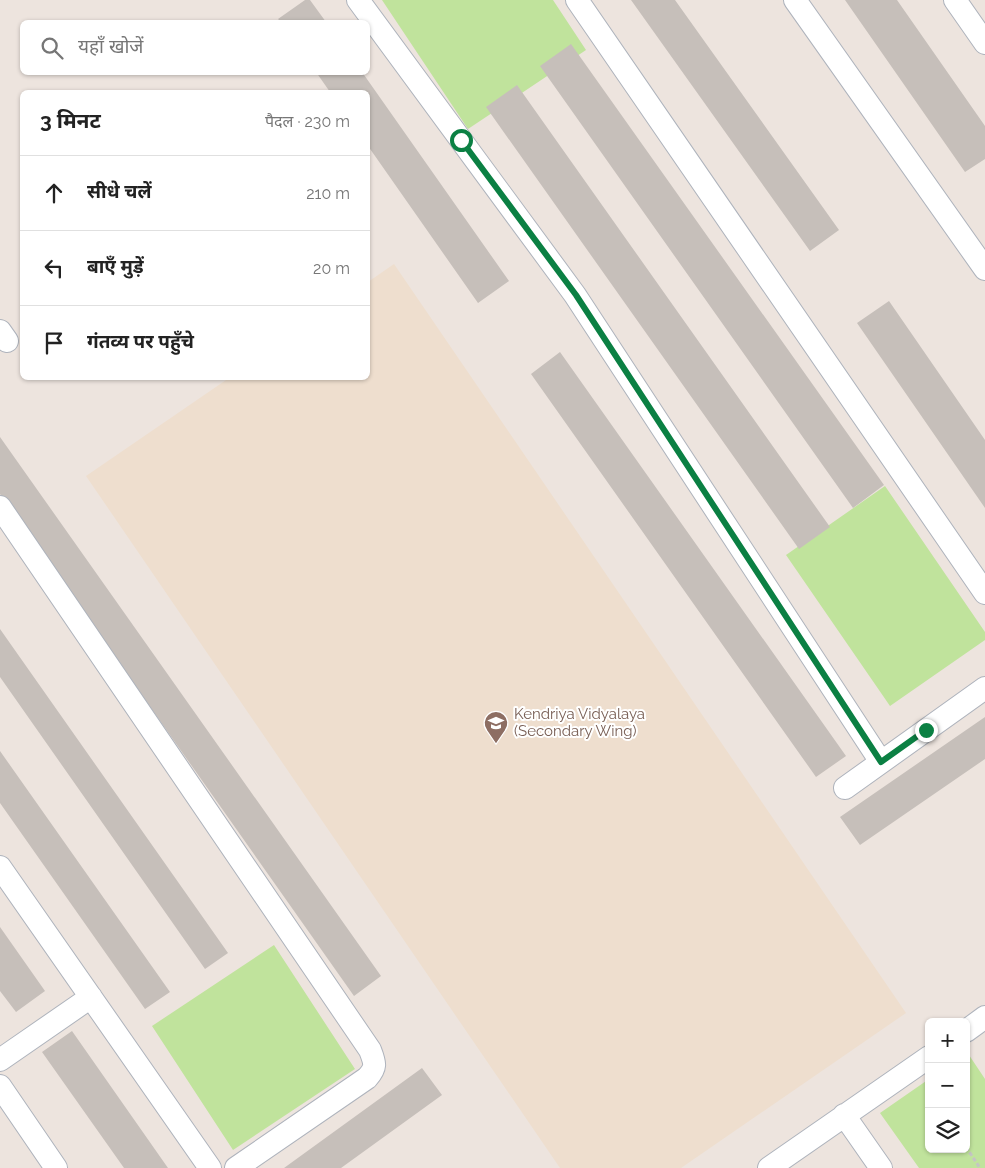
<!DOCTYPE html>
<html lang="hi">
<meta charset="utf-8">
<style>
:root{--surface:#fff;--page:#f6f6f6;--text:#222;--muted:#767676;--line:#e0e0e0}
body{margin:0;font-family:Raleway,"Noto Sans Devanagari",sans-serif;background:var(--page);color:var(--text)}
.controls{position:absolute;right:15px;bottom:15px;display:grid;overflow:hidden;border-radius:8px;box-shadow:0 1px 4px #0004}
.controls button{width:45px;height:45px;display:grid;place-items:center;padding:0;border:0;border-bottom:1px solid var(--line);background:var(--surface);color:var(--text);font:25px sans-serif}
.stop{position:absolute;width:15px;height:15px;margin:-11px;border:4px solid #0b8043;border-radius:50%;background:#fff}
.stop.end{background:#0b8043;border-color:#fff;box-shadow:0 1px 5px #0008}
.list{margin:0;padding:0;list-style:none}
h2{display:flex;justify-content:space-between;align-items:center;height:65px;margin:0;padding:0 20px;font-size:21px}
h2 small{font-size:16px;font-weight:400;color:var(--muted)}
.list li{display:grid;grid-template-columns:32px 1fr auto;gap:15px;align-items:center;box-sizing:border-box;height:75px;padding:0 20px;border-top:1px solid var(--line)}
.list b{display:block;font-size:19px;white-space:nowrap}
.list em{font-size:16px;font-style:normal;color:var(--muted)}
.icon{flex:none;width:28px;height:28px;fill:none;stroke:currentColor;stroke-width:2;stroke-linecap:round;stroke-linejoin:round}
.map{position:relative;flex:none;width:985px;height:1168px;overflow:hidden}
.search{position:absolute;background:var(--surface);box-shadow:0 1px 4px #0004;left:20px;top:20px;width:350px;height:55px;display:flex;align-items:center;gap:12px;box-sizing:border-box;padding:0 18px;border-radius:8px;color:var(--muted);font-size:19px}
.panel{position:absolute;background:var(--surface);box-shadow:0 1px 4px #0004;left:20px;top:90px;width:350px;height:290px;border-radius:8px}
.map>svg:first-child{display:block}
.education{fill:#eedece}
.green{fill:#c0e39c}
.building{fill:#c6bfba}
.lines{fill:none;stroke-linecap:round;stroke-linejoin:round}
.street-casing{stroke:#aeb3bc;stroke-width:24}
.path{stroke:#c4c4c4;stroke-width:3;stroke-dasharray:4 2.5;stroke-linecap:butt}
.street{stroke:#fff;stroke-width:22}
.route{stroke:#0b8043;stroke-width:6}
.labels{text-anchor:middle;dominant-baseline:central;stroke-width:4;stroke-linejoin:round;paint-order:stroke}
.education-label{font-size:15px;fill:#785e54;stroke:#fff;text-anchor:start}
</style>
<div class="map">
<svg width="985" height="1168" viewBox="0 0 985 1168">
<rect width="100%" height="100%" fill="#ede4de"/>
<path class="education" d="M394,264L906,1013L681,1168H560L86,476L229,378H368V282Z"/>
<path class="green" d="M382,0H553L586,50L468,129Z
M885,486L985,632V640L890,706L786,555Z
M274,945L355,1069L233,1150L152,1026Z
M967,1052L985,1079V1168H919L880,1113L929,1079V1149H966Z"/>
<path class="building" d="M305,0H310L326,22H281L278,19Z
M631,0H675L839,230L810,251Z
M845,0H897L985,126V159L965,172Z
M571,44L884,485L853,508L540,66Z
M316,72H362L509,281L478,303L368,146V92H330Z
M517,85L830,527L799,549L486,107Z
M889,301L985,440V508L857,323Z
M560,352L846,756L816,777L531,374Z
M0,437L381,976L354,996L0,494Z
M0,629L228,953L205,969L0,677Z
M985,717V759L860,845L840,817Z
M0,751L170,992L145,1009L0,803Z
M0,927L45,991L16,1012L0,991Z
M72,1031L168,1168H124L42,1052Z
M422,1068L442,1095L341,1168H284Z"/>
<g class="lines">
<g class="street-casing">
<path id="street" d="M358,0L575,295L881,762
M577,0L985,593
M795,0L985,269
M955,0L985,43
M0,331L7,341
M0,507L370,1050C375,1063 377,1067 367,1078L236,1168
M845,788L985,688
M0,867L210,1168
M966,1031L985,1017
M0,1060L91,997
M0,1086L56,1168
M844,1115L881,1168
M769,1168L929,1057"/>
</g>
<path class="path" d="M966,1147L980,1168"/>
<use href="#street" class="street"/>
</g>
<g class="lines">
<path class="route" d="M461,140L576,295L881,762L926,730"/>
</g>
<defs>
<g id="school-pin" transform="scale(1.25)"><path d="M0 17L-7.5 6A9.5 9.5 0 1 1 7.5 6Z" fill="#8d6e63" stroke="#fff"/><path d="M0-5L7-2L0 1L-7-2ZM-4 1L0 2.5L4 1V4Q0 6-4 4Z" fill="#fff"/></g>
</defs>
<g fill-rule="evenodd">
<use href="#school-pin" x="496" y="723"/>
</g>
<g class="labels">
<g class="education-label">
<text x="514" y="714">Kendriya Vidyalaya<tspan x="514" dy="17">(Secondary Wing)</tspan></text>
</g>
</g>
</svg>
<div class="controls">
<button>+</button>
<button>−</button>
<button><svg class="icon" aria-label="layers" viewBox="0 0 24 24"><path d="M12 4l9 5-9 5-9-5zM3 14l9 5 9-5"/></svg></button>
</div>
<div class="stop" style="left:461px;top:140px"></div>
<div class="stop end" style="left:926px;top:730px"></div>
<div class="search"><svg class="icon" aria-label="search" viewBox="0 0 24 24"><circle cx="10" cy="10" r="6"/><path d="M15 15l6 6"/></svg>यहाँ खोजें</div>
<section class="panel">
<h2>3 मिनट<small>पैदल · 230 m</small></h2>
<ul class="list">
<li><svg class="icon" aria-label="ahead" viewBox="0 0 24 24"><path d="M12 20V5M6 11l6-6 6 6"/></svg><div><b>सीधे चलें</b></div><em>210 m</em></li>
<li><svg class="icon" aria-label="left" viewBox="0 0 24 24"><path d="M17 20v-9H6M10 6l-5 5 5 5"/></svg><div><b>बाएँ मुड़ें</b></div><em>20 m</em></li>
<li><svg class="icon" aria-label="arrive" viewBox="0 0 24 24"><path d="M6 21V4h12l-3 4 3 4H6"/></svg><div><b>गंतव्य पर पहुँचे</b></div></li>
</ul>
</section>
</div>
